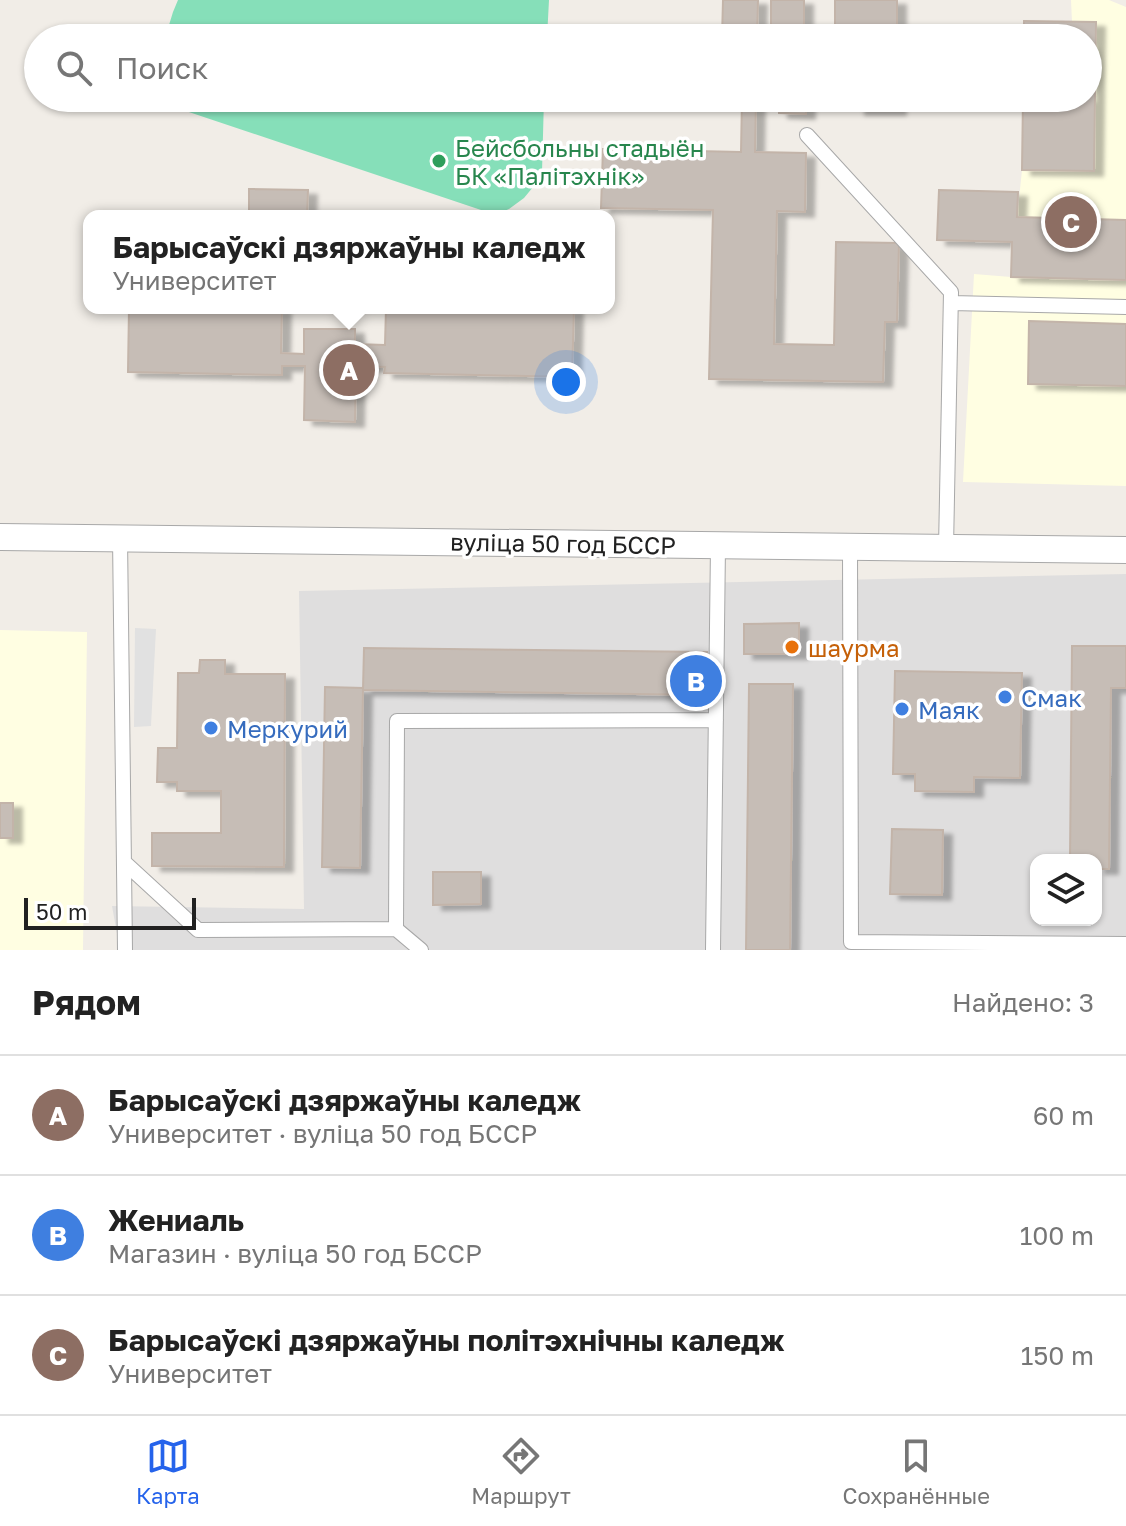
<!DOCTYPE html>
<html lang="ru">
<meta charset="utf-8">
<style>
:root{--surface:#fff;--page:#f2f2f2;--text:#222;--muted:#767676;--line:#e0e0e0;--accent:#2563eb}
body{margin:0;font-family:"Golos Text",sans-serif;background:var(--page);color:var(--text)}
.controls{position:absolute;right:24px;bottom:24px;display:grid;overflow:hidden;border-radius:16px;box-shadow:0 2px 6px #0004}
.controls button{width:72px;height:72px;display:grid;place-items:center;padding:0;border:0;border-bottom:2px solid var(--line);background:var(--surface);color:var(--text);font:40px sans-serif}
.scale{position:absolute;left:24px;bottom:20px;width:172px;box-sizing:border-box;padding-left:8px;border:4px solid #212121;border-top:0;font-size:22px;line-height:28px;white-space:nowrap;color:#212121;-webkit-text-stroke:6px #fff;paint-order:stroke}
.you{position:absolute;left:566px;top:382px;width:28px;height:28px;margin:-20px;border:6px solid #fff;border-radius:50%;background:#1a73e8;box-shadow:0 0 0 12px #1a73e833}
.badge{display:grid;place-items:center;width:52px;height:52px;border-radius:50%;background:var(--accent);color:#fff;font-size:26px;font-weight:700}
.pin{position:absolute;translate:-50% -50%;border:4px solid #fff;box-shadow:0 2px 8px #0006}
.popup{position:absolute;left:83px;top:210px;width:532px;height:104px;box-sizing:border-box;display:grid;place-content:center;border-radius:16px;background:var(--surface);filter:drop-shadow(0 2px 6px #0005);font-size:26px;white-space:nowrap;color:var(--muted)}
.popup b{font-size:30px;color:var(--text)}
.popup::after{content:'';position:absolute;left:50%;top:100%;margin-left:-16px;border:16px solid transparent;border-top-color:var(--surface)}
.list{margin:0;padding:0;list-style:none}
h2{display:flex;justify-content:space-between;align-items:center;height:104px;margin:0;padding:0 32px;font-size:34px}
h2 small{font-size:26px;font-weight:400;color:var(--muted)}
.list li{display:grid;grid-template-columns:52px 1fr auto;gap:24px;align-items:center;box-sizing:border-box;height:120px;padding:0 32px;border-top:2px solid var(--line)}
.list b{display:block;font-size:30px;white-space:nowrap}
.list p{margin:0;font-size:26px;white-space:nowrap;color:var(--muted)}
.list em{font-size:26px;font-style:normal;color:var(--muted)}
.icon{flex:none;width:44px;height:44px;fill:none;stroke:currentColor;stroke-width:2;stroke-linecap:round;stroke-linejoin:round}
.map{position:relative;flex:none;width:1126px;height:950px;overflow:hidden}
.search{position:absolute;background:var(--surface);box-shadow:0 2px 6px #0004;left:24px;right:24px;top:24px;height:88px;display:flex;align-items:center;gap:20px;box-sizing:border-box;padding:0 28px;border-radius:44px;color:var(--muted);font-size:30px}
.sheet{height:464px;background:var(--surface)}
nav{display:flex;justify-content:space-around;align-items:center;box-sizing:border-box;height:112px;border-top:2px solid var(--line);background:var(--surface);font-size:22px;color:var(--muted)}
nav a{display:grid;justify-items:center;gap:4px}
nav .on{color:var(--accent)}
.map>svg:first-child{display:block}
.residential{fill:#dfdede;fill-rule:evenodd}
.education{fill:#fffee2}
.pitch{fill:#86dfb9}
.parking{fill:#e1e1e1}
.building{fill:#c6bdb6;stroke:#c3b4a9;stroke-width:2;filter:url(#shadow)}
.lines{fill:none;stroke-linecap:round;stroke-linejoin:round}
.service-casing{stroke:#a8a8a8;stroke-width:16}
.minor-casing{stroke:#a8a8a8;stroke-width:28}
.service{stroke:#fff;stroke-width:14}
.minor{stroke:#fff;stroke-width:26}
.leisure-dot{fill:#2e9e5b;stroke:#fff;stroke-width:3}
.food-dot{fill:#e8710a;stroke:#fff;stroke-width:3}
.shop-dot{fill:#3f7fe0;stroke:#fff;stroke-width:3}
.labels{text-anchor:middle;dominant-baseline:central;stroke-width:7;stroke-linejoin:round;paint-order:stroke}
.leisure-label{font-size:24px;fill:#27864d;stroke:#fff;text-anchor:start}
.street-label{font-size:24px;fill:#212121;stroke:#fff}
.food-label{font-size:24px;fill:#c56008;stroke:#fff;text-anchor:start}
.shop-label{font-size:24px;fill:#366cbe;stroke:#fff;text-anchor:start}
</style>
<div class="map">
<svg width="1126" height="950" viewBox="0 0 1126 950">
<defs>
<filter id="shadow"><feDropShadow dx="9" dy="5" stdDeviation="2" flood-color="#0004"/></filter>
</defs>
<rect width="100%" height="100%" fill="#f1ede7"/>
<path class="residential" d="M1126,574V950H120L112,906L304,909L299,591ZM1036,860H1096V920H1036Z"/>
<path class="education" d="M1071,0H1109L1126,7V486L963,482L974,274L1011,277L1022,170L1088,98V38L1072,22Z
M0,630L87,632L83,950H0Z"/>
<path class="pitch" d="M178,0H549L547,38H165L173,12Z
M162,98H544L542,172L538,181L524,198L509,209L502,212L481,210L162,103Z"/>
<path class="parking" d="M135,628L156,629L151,726L134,727Z"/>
<path class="building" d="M723,0H758L757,38H722Z
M771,0H804V38H771Z
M835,0H897V38H835Z
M1024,21L1096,22L1094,171L1022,170L1023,98H1088V38H1024Z
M742,98H756L755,152L806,153L805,212L777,211L774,344L834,345L836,242L899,243L897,322H885L883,382L709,379L713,210L601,208L603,149L741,152Z
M779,98H806V114L779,113Z
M856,98H897V110H856Z
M249,189L308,190L307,216H249Z
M939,190L1018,192L1017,217L1126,220V280L1011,277L1012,242L937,240Z
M129,308H282L281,353L304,354V329H355V344L385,345L386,308H574L572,377L384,373L385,367L356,366L355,422L304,420L305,366H282V375L128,372Z
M1029,321L1126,324V386L1028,384Z
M799,623V654H744V624Z
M1072,646H1126V688H1111L1109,869H1096V860H1070Z
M364,648L707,652L706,695L363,690Z
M200,660H225V674H285L284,867L152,866V833H221V791H177V782H157L158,748H177L178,673H199Z
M895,671L1022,673L1020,778L974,777V792L915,791V774H893Z
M749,684H793L790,950H746Z
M325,687L363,688L360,868L322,867Z
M0,803H13V838H0Z
M892,829L943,830L942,895L890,894Z
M433,872H481V904L433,905Z"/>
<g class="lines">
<g class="service-casing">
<path id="service" d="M807,135L951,292L946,548
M951,303L1126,307
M120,537L125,950
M850,547L851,942L1126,944
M124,862L198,930L396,929L397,721L716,720
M396,929L421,950
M713,950L718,546"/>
</g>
<g class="minor-casing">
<path id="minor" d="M0,537L1126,550"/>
</g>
<use href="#service" class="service"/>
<use href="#minor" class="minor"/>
</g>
<circle class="leisure-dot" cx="439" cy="161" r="8"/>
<circle class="food-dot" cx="792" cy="647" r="8"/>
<g class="shop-dot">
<circle cx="1005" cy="697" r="8"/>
<circle cx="902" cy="709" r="8"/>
<circle cx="211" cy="728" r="8"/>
</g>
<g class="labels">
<g class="leisure-label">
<text x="455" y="147">Бейсбольны стадыён<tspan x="455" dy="28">БК «Палітэхнік»</tspan></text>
</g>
<g class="street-label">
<text transform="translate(563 543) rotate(1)">вуліца 50 год БССР</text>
</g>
<g class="food-label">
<text x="808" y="647">шаурма</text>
</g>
<g class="shop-label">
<text x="1021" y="697">Смак</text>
<text x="918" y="709">Маяк</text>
<text x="227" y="728">Меркурий</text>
</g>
</g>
</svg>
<div class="controls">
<button><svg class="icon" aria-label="layers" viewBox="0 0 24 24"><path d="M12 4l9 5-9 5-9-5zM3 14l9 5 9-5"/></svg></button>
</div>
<div class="scale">50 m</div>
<div class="you"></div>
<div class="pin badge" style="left:349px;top:370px;background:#8d6e63">A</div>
<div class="popup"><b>Барысаўскі дзяржаўны каледж</b>Университет</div>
<div class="pin badge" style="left:696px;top:681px;background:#3f7fe0">B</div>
<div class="pin badge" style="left:1071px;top:222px;background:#8d6e63">C</div>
<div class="search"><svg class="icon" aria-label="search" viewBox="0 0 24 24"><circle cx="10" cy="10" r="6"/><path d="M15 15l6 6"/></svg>Поиск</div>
</div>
<section class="sheet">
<h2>Рядом<small>Найдено: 3</small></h2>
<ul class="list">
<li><span class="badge" style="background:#8d6e63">A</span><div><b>Барысаўскі дзяржаўны каледж</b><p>Университет · вуліца 50 год БССР</p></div><em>60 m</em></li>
<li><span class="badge" style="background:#3f7fe0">B</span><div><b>Жениаль</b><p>Магазин · вуліца 50 год БССР</p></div><em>100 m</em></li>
<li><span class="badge" style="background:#8d6e63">C</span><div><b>Барысаўскі дзяржаўны політэхнічны каледж</b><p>Университет</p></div><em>150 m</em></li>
</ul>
</section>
<nav>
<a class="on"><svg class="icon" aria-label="map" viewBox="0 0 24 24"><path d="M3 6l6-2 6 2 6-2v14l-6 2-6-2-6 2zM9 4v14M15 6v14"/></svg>Карта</a>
<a><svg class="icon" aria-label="directions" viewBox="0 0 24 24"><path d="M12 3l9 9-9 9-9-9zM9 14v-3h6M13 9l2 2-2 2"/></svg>Маршрут</a>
<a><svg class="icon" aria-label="saved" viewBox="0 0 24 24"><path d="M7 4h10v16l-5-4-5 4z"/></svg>Сохранённые</a>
</nav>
